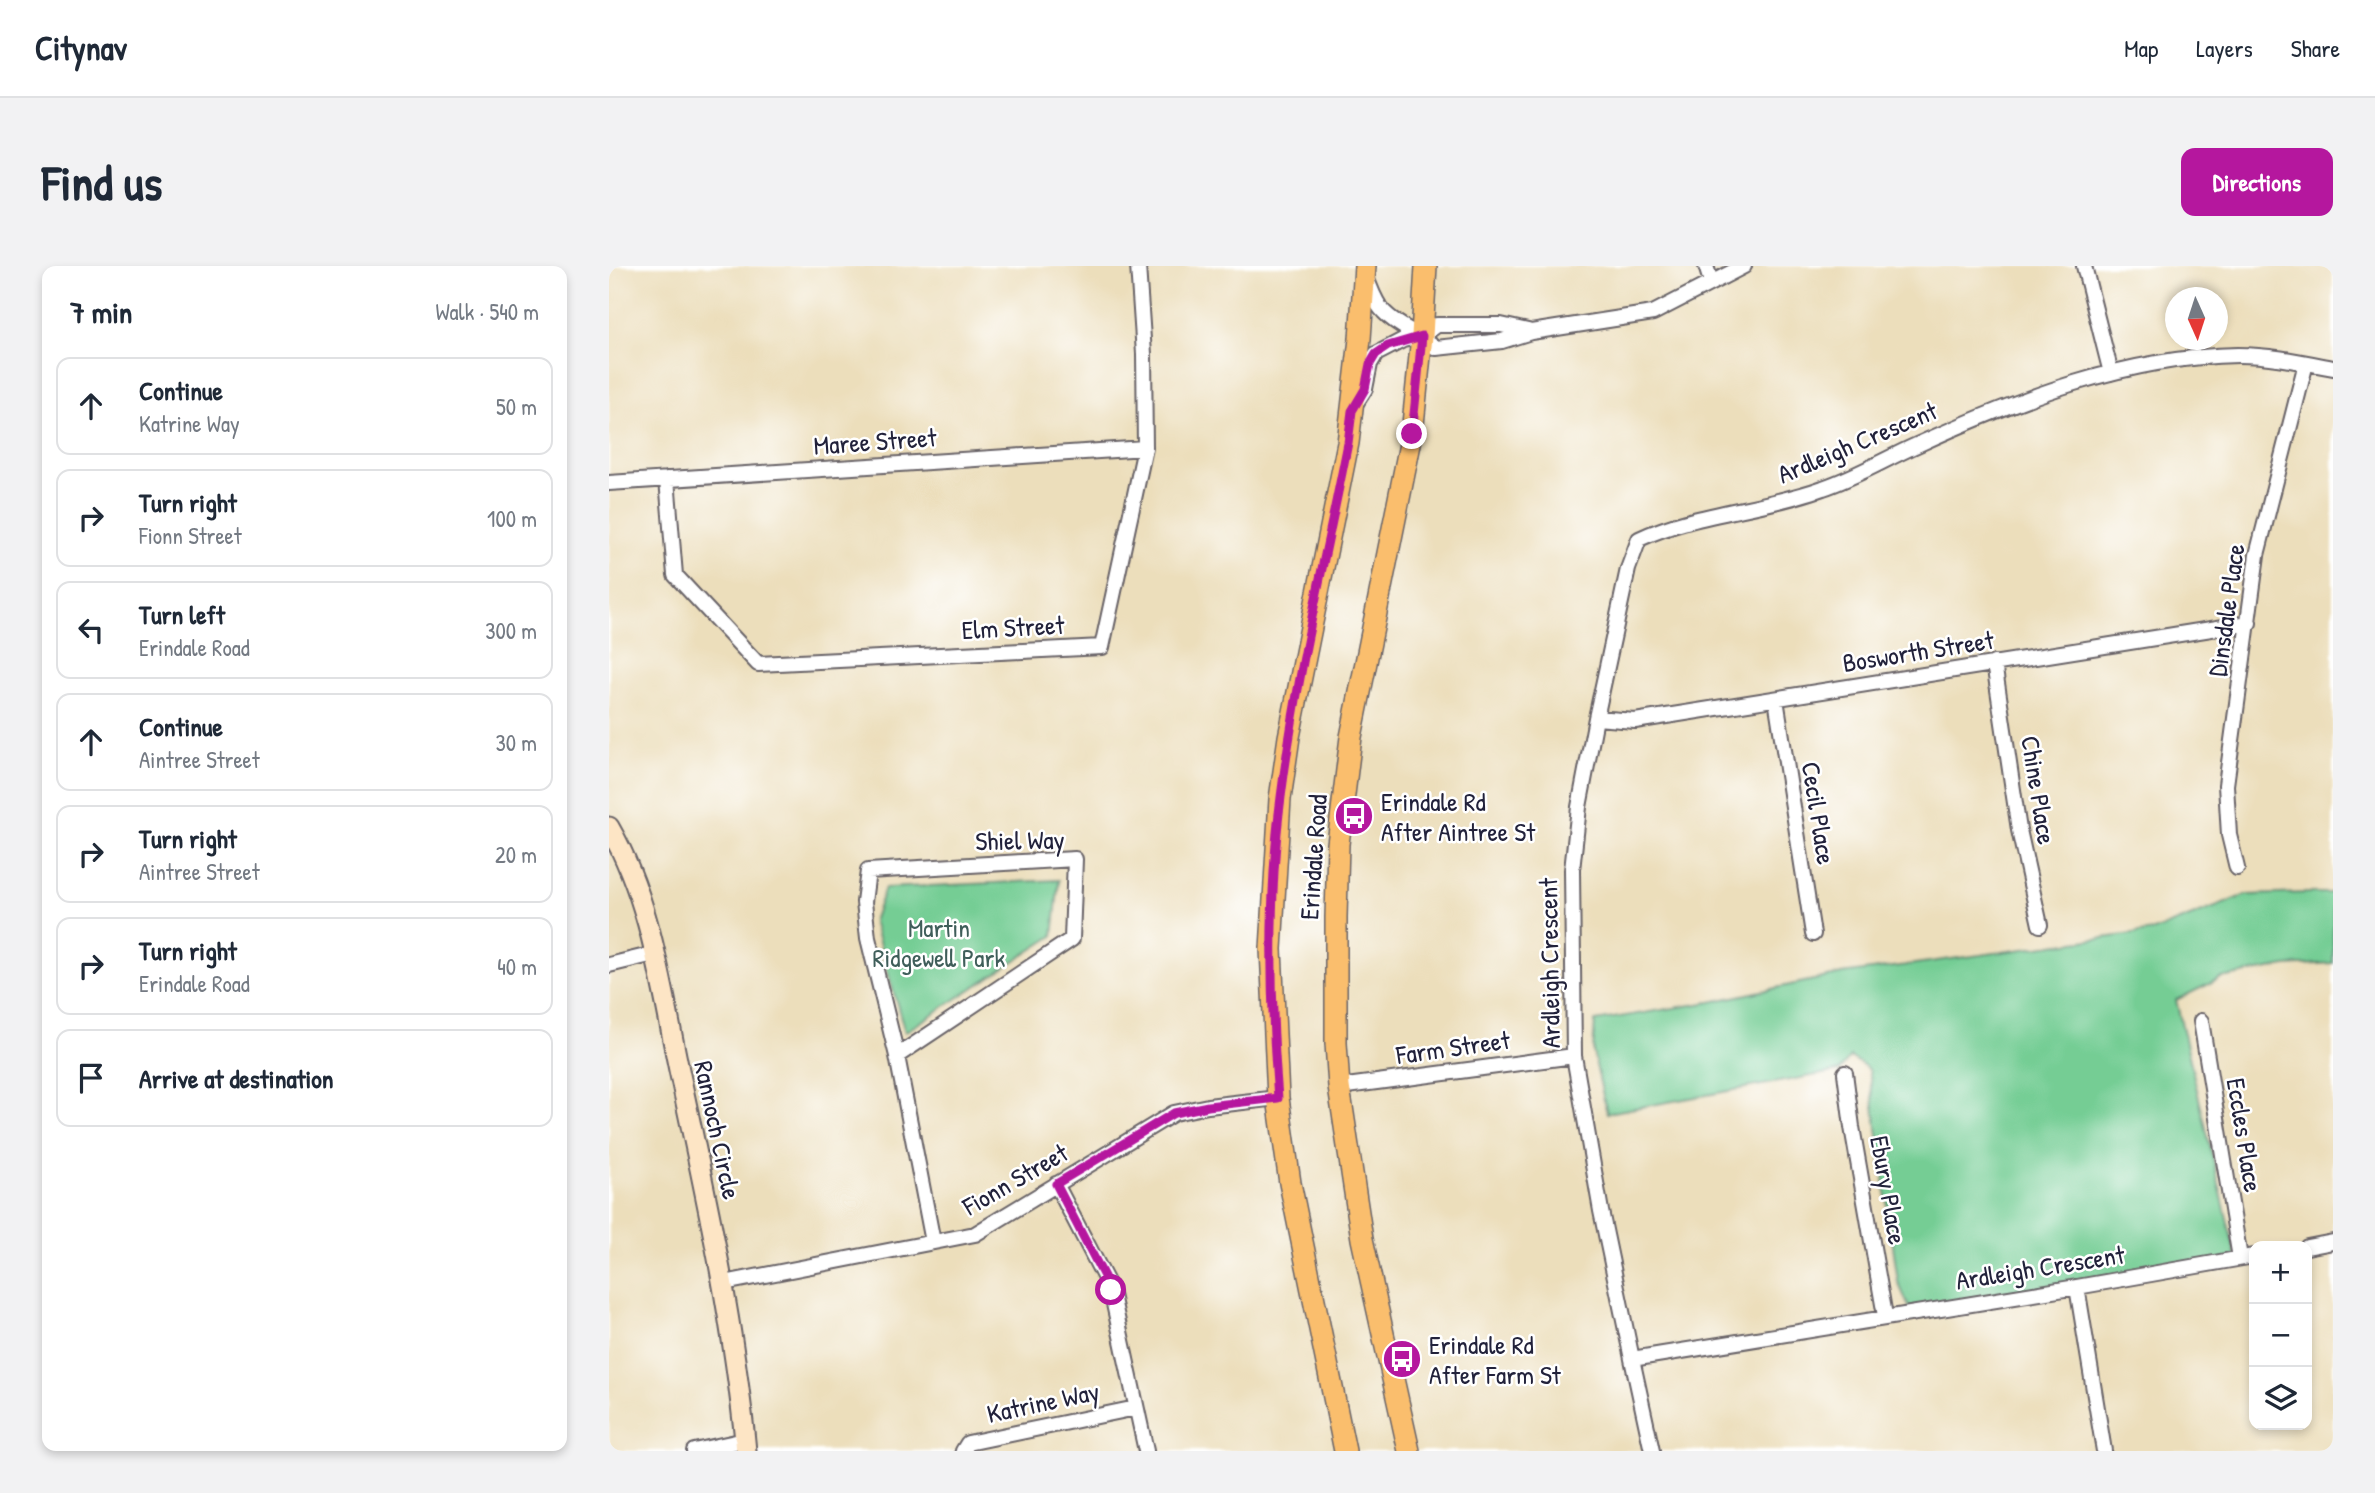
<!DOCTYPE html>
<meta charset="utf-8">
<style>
:root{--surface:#fff;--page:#f2f2f3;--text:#1f2937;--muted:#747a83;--line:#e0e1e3;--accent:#b5179e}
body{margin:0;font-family:"Patrick Hand",sans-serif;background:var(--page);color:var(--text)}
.controls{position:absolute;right:21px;bottom:21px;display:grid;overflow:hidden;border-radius:14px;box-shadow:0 4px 10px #0003}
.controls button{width:63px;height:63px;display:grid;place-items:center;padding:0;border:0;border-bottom:2px solid var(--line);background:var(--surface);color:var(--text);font:35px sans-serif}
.compass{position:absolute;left:1556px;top:21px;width:63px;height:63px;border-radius:50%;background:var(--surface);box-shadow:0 4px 10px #0003;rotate:177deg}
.stop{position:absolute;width:21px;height:21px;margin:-16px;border:5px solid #b5179e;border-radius:50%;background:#fff}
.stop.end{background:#b5179e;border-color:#fff;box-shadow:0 2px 7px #0008}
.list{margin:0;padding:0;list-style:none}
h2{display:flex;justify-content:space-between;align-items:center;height:91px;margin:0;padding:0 28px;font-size:30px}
h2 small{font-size:23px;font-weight:400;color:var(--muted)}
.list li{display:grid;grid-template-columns:46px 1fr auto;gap:21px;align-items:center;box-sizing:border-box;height:98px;margin:0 14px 14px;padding:0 14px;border:2px solid var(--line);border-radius:14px}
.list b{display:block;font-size:26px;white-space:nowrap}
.list p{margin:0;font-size:23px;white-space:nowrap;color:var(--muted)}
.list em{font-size:23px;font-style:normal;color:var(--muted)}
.icon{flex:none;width:38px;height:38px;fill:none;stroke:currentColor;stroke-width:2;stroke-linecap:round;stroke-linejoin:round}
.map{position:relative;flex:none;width:1724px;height:1185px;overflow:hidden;border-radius:14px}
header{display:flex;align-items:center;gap:42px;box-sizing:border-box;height:98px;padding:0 35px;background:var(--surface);border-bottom:2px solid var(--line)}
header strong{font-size:33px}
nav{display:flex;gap:38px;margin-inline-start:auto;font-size:24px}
.intro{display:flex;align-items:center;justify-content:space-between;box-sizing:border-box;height:168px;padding:0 42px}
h1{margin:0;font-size:49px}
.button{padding:18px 32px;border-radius:14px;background:var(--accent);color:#fff;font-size:24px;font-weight:700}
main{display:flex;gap:42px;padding:0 42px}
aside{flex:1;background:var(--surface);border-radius:14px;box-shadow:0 4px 10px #0003}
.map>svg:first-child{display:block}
.green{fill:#74cd94;stroke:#4b7868;stroke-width:2}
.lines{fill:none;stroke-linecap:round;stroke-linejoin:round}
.street-casing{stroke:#696468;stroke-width:18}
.secondary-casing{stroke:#696468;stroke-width:23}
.primary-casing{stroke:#696468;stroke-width:24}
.street{stroke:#fff;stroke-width:14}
.secondary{stroke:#fde5c5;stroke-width:19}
.primary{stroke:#fabe6d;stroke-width:21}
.route{stroke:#b5179e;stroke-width:9}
.labels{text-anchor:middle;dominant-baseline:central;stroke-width:5;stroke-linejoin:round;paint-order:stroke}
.street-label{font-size:26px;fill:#22223b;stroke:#fff}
.poi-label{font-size:26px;fill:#22223b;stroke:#fff;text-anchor:start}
.park-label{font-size:26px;fill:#3f5e5a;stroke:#fff}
</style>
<header>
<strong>Citynav</strong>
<nav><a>Map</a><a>Layers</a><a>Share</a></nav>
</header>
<div class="intro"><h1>Find us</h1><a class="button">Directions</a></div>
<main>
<aside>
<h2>7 min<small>Walk · 540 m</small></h2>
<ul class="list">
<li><svg class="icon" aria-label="ahead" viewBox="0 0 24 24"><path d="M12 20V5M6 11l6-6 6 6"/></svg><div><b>Continue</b><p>Katrine Way</p></div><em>50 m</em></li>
<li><svg class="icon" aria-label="right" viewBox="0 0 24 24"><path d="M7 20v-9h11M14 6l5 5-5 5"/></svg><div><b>Turn right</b><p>Fionn Street</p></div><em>100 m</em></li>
<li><svg class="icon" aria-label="left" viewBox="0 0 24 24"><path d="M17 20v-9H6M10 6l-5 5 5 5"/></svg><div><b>Turn left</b><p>Erindale Road</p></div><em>300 m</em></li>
<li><svg class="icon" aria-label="ahead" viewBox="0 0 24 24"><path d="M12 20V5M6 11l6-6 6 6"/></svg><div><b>Continue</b><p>Aintree Street</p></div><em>30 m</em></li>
<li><svg class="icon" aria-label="right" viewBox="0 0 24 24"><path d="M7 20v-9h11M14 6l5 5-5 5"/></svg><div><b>Turn right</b><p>Aintree Street</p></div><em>20 m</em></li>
<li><svg class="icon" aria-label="right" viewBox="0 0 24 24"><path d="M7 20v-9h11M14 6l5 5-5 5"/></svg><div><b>Turn right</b><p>Erindale Road</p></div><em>40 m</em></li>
<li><svg class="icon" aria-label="arrive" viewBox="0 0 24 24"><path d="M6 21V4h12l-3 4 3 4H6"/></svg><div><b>Arrive at destination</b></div></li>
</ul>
</aside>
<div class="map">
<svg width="1724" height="1185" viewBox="0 0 1724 1185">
<rect width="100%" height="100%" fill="#fff"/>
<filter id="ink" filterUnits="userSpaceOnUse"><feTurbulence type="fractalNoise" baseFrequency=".0143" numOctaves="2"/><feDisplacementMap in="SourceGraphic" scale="14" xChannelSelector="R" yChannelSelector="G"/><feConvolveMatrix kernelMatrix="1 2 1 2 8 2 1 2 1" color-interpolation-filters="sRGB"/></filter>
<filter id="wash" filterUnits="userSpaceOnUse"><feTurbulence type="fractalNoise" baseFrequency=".00686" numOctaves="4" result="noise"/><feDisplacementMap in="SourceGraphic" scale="28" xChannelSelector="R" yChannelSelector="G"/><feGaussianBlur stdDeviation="1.57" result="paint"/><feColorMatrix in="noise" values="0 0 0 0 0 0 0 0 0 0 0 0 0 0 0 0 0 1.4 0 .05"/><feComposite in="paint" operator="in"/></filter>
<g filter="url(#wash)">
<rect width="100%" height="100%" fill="#ecdebb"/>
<path class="green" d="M450,614L444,670L296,766L264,655L276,622Z
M1699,627H1724V697L1677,700L1612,712L1567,734L1627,991L1302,1046L1289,1016L1260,803L1241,791L1230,805L998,847L984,786L986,755L1101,736L1233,708L1545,665L1637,629Z"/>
</g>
<g filter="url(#ink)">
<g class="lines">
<g class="street-casing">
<path id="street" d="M1097,0L1102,16
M1475,0L1502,107
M757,11C762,23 766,37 775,46C789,61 811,68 827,82L893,75L922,66L1044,47L1135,0
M747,137L756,123L761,98L767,88L794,74L813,70L828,59H892L919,65
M58,213L66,309L149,398L493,381L536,182L535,88L529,0
M0,217L536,182
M1385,397L1410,564L1431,659
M1167,433L1204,668
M987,452L1026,455L1640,357
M1628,602L1620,569L1617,519L1648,289L1697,97
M0,699L45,688
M1592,755L1631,992
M288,790L463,673L466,593L259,605L255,636L259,672L288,790L324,976
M1236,807L1243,861L1276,1050
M730,821L965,790
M447,918L502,1024L537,1185
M1698,981L1724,976
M1645,990L1468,1021L1023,1093L992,945L965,790L963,604L970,541L987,452L1019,303L1030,273C1088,246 1154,244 1214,222C1247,211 1278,192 1310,178C1411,132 1517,91 1629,89C1661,89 1693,96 1724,102
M115,1017L366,968L565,847L599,840L669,832
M1468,1021L1495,1185
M1023,1093L1043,1185
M85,1185L136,1174
M354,1185L359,1177L527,1142"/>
</g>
<g class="secondary-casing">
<path id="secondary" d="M0,561C42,634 53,723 70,804C97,930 125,1056 137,1185"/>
</g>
<g class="primary-casing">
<path id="primary" d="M736,1185L681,917L669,832L662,683L671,533L680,471L739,177L751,73L756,0
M800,1185L753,973L730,821L727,777V651L729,578L742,471L803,168L813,70L817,0"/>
</g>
<use href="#street" class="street"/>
<use href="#secondary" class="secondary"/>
<use href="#primary" class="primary"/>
</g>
</g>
<g class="lines" filter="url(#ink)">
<path class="route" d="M502,1024L447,918L565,847L599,840L669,832C661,732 659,630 672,531C687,412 716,294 739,177L743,145L756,123L761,98L767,88L779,80L813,70L803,168"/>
</g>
<defs>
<g id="bus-disc" transform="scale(2.0125)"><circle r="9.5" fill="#b5179e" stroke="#fff"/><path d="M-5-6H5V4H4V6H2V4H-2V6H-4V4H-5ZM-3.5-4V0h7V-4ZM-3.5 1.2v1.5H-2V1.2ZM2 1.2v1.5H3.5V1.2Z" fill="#fff"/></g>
</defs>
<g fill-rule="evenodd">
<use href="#bus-disc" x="745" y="550"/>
<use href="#bus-disc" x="793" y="1093"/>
</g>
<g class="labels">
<g class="street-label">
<text transform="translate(266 175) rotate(-4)">Maree Street</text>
<text transform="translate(1248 176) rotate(-23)">Ardleigh Crescent</text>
<text transform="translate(1617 344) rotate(-82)">Dinsdale Place</text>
<text transform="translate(404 361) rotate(-3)">Elm Street</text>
<text transform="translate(1309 385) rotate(-9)">Bosworth Street</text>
<text transform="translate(1430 524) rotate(81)">Chine Place</text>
<text transform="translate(1210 547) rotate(81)">Cecil Place</text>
<text transform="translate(411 574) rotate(-1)">Shiel Way</text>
<text transform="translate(704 591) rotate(-86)">Erindale Road</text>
<text transform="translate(940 697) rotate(-91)">Ardleigh Crescent</text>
<text transform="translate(844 781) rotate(-8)">Farm Street</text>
<text transform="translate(109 864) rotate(78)">Rannoch Circle</text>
<text transform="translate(1636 869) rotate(81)">Eccles Place</text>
<text transform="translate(406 913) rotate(-30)">Fionn Street</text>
<text transform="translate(1280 924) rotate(80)">Ebury Place</text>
<text transform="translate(1431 1001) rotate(-9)">Ardleigh Crescent</text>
<text transform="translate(434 1136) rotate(-12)">Katrine Way</text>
</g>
<g class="poi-label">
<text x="772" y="535">Erindale Rd<tspan x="772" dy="30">After Aintree St</tspan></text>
<text x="820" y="1078">Erindale Rd<tspan x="820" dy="30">After Farm St</tspan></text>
</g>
<g class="park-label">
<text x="330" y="661">Martin<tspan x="330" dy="30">Ridgewell Park</tspan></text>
</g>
</g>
</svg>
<div class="controls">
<button>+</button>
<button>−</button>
<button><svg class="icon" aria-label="layers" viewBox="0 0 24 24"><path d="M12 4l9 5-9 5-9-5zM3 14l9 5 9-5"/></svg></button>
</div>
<svg class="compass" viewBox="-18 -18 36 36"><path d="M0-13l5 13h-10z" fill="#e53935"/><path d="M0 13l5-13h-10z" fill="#747a83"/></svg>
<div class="stop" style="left:502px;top:1024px"></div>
<div class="stop end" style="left:803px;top:168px"></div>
</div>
</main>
